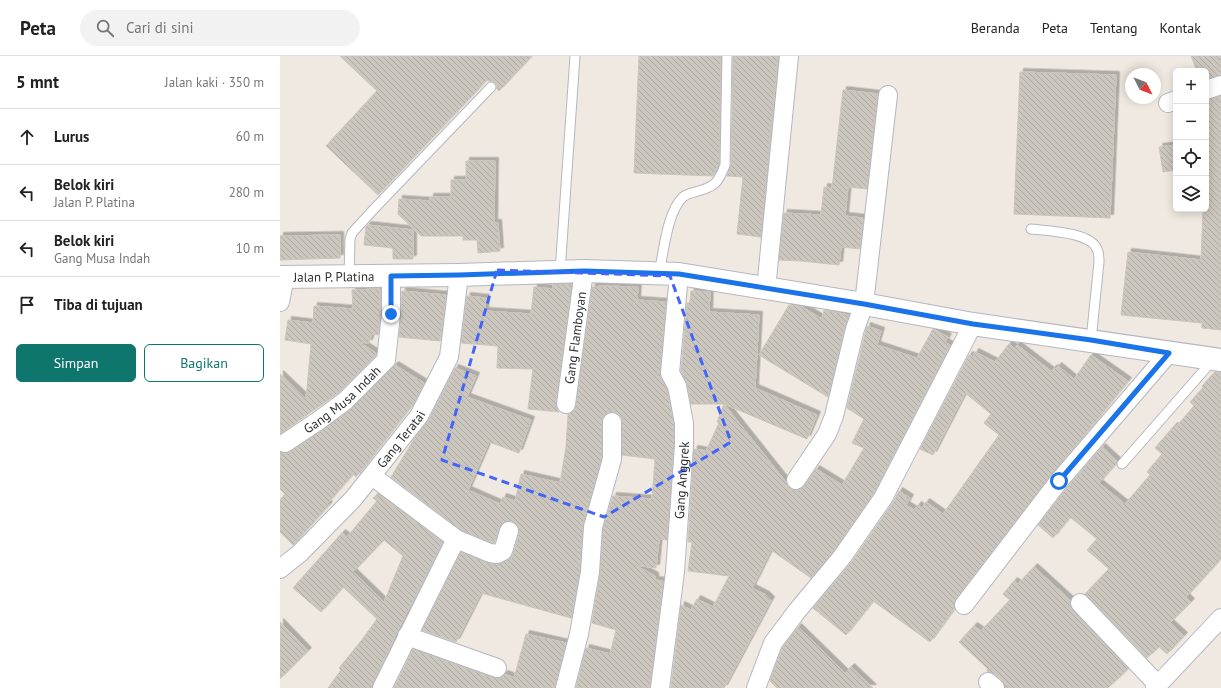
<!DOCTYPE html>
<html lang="id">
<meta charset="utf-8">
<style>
:root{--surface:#fff;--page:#f2f2f2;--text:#222;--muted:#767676;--line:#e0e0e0;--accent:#0f766e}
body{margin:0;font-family:"PT Sans",sans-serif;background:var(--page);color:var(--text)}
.controls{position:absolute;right:12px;top:12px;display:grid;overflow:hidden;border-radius:6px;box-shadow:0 2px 10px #0003}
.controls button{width:36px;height:36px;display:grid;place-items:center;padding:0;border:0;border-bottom:1px solid var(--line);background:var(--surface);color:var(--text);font:20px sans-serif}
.compass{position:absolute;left:845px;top:12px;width:36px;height:36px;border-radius:50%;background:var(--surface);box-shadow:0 2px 10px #0003;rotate:132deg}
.stop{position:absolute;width:12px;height:12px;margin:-9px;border:3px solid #1a73e8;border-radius:50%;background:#fff}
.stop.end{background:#1a73e8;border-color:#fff;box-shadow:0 1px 4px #0008}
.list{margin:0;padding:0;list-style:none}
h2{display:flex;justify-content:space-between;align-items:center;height:52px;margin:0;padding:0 16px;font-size:17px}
h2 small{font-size:13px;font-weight:400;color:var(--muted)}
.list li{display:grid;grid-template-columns:26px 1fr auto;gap:12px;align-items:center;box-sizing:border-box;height:56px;padding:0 16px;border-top:1px solid var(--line)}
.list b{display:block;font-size:15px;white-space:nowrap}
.list p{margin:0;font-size:13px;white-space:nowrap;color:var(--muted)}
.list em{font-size:13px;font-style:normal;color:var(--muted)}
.actions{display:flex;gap:8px;padding:12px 16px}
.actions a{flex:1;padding:9px 0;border:1px solid var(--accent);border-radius:6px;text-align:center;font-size:14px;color:var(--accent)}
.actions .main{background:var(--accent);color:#fff}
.icon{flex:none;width:22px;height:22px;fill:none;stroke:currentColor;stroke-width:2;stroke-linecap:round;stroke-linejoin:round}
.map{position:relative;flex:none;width:941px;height:632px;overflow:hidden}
header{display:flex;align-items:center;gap:24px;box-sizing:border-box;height:56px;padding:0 20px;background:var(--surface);border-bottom:1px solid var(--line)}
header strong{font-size:19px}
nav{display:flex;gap:22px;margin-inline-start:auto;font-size:14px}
.search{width:280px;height:36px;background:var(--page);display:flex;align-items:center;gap:10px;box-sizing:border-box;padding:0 14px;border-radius:22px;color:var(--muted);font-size:15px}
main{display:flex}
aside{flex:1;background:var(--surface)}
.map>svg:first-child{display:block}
.building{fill:url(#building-back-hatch);stroke:#cbc5ba;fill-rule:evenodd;filter:url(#shadow)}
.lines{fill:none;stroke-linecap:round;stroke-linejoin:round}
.lane-casing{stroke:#b4b7c1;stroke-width:11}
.street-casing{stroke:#b4b7c1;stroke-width:20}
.secondary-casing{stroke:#b4b7c1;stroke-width:24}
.lane{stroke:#fff;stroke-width:9}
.street{stroke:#fff;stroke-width:18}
.secondary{stroke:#fff;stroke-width:22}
.route{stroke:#1a73e8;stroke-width:5}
.marked{fill:none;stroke:#4264fb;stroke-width:3;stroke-dasharray:8 5;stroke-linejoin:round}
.labels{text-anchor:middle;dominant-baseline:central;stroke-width:3;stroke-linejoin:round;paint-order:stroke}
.street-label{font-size:13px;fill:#2e2e2e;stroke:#fff}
</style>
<header>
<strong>Peta</strong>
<div class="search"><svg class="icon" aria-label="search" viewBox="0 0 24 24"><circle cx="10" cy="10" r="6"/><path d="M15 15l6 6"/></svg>Cari di sini</div>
<nav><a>Beranda</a><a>Peta</a><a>Tentang</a><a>Kontak</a></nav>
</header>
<main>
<aside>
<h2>5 mnt<small>Jalan kaki · 350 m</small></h2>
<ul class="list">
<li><svg class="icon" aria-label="ahead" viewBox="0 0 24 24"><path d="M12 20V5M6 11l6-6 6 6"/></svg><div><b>Lurus</b></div><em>60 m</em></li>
<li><svg class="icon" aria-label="left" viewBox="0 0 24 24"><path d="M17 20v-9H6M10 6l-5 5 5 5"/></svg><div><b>Belok kiri</b><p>Jalan P. Platina</p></div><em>280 m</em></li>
<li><svg class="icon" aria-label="left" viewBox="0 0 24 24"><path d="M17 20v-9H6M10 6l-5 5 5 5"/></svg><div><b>Belok kiri</b><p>Gang Musa Indah</p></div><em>10 m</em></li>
<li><svg class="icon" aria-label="arrive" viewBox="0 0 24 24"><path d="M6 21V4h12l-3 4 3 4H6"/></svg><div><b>Tiba di tujuan</b></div></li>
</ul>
<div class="actions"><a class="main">Simpan</a><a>Bagikan</a></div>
</aside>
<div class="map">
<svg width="941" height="632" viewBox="0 0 941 632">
<defs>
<pattern id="building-back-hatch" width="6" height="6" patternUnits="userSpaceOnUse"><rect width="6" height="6" fill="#cbc7bf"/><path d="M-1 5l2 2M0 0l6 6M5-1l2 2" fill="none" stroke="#afaba4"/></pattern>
<filter id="shadow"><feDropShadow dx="3.5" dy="-3.5" stdDeviation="0" flood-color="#0004"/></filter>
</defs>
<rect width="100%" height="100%" fill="#efe9e1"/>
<path class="building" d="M60,0H252L219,35L217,33V30L215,26L209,25L207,24L98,139L46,90L97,35Z
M359,0H441L439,108L433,120L354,117Z
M453,0H498L481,181L457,178L463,121L447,120L451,109Z
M911,0H941V19L926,23V15H917Z
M740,16L836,19L830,162L734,158Z
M563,34L598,38L587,133L568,131L565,160L583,162L580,193L561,191L559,209L521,205L499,204L504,157L541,159L544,131L552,132Z
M941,40V274L922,272V267L841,259L848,196L921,204L923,153H926V44Z
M896,89V114L883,116L879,91Z
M186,105H215L214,167H218L220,195L198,197L197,184H183V180H141L118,158L119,143L150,145V141H171V124H186Z
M88,169L133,174V203H113V192L84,189L86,171Z
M60,179V202L0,204V180Z
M273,228H292L276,347V352L279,356L248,353L253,313L217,312L218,290L181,287L187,240L206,242L205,255L251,258L254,231L273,233Z
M323,230L358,231L357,244L386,246L380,316L381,322L387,334L394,368V389L387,484L379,483L376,512L355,509L375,520V524L383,525L370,632H296L306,592L330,598L336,574L312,567L320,518L323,473L333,440L372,443L375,403L342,399V366L341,361L338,357L332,356L327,357L323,360L322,366V402L303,468L300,515L291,562L201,537L176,586L142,574L181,496L208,507L216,508L222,507L231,502L233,498L239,478V473L236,468L232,465H226L222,468L219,472L214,487H213L181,474L111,421L136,380L148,365L175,312L196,320L187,341L251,364L239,397L209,386L188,434L220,448L223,441L235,445L241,418L280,427L286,391L288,358L294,355L296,349L312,231Z
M100,233V257L98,279L92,278L89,287L79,286L96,297V299L58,337L0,378V318L26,343L31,288L5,284L8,264L33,267L34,250L73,253L72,234Z
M122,235L166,239L160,285L119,281L121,259Z
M411,235L430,236L429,256L479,259L475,332L537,359L527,383L444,348L506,426L507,429L512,434H520L524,430L536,413L562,429L584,392L572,387L584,363L567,352L587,270L601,275L597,289L637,302L653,273L668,281L665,286L670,289L594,437L554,495L531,522L491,494L472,532L486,539L491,544L444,632H391L401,549L411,554L417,543L433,551L449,520L408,515L412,486H408L414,393L426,395L439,367L437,366L444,348H411L407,328L401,315L407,247H410Z
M509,249L522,251L542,263L544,254L569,259L565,270L548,341L479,299Z
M729,288L734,292L737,289L771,315L774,312L776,313L778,310L794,323L811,299L848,325L806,377L771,419L676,543L674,548V553L650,586L593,545L566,579L533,552L571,507L612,448L619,435L630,442L626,449L634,454L638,449L642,452L646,446L663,458L719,379L704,367L711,358L685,337L653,399L640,393L689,299L693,301L695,296L715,306Z
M115,309L144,327L135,345L76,421L73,418L47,448L49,449L13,489L0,476V444L5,438L0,433V396L5,397L11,396L71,353Z
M935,316H941V503L906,541L911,546L890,567L904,580L887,598L879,591L867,602L805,538L829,513L807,494L817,483L790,461L773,482L758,469L787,432L822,391L837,405L836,408L819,427L845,448L870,419L867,416L882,398L875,392L894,370L896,371L914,350L910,346L923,332L922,330Z
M98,438L163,486L117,576L93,627L92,632H48L61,614L59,612L81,585L97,563L63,531L41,556L13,532L62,477L67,481L97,445L93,442ZM104,484L123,500L104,546L73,516Z
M754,511L790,544V549L792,554L848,613L828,632H725L722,624L715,618L708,616L707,614L708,613L679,586L694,570L701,575L730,544L723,538L734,525L738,528Z
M0,566L28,595L0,623Z
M518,571L565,617L571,611L593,632H497L490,625L502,592Z
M246,578L286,587L275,632H114L133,593L213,622H219L225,618L234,622Z"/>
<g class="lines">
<g class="lane-casing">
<path id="lane" d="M751,173C768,175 810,176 817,193C819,197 819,202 819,206L811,284
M280,216L295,0
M379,217C384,195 387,156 403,141C406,138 411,137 415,136C434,131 438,128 445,109L447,0
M69,220L70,183L72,177L93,154L211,31
M842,408L933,304"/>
</g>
<g class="street-casing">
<g id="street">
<path d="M926,34L941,29"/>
<path d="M888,47L896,44"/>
<path d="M486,233L509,0"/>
<path d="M0,246L5,221"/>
<path id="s1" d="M286,348L304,215"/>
<path id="s2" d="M5,387L38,365L65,345L106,304L111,258V220"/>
<path d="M92,420L176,483L210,497L217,498L223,495L229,475"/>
<path d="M516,424L547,378L554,360L575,273L584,248L608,39"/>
<path id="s3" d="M0,513L20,497L73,443L139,360L169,301L179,219"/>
<path d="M800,547L878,629"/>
<path d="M684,549L779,425L889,297"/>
<path d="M127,580L217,612"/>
<path d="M708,626L715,632"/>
<path d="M102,632L176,483"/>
<path d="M285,632L299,578L310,516L313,471L332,403V366"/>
<path id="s4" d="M380,632L395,516L404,389V367L397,330L390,317L399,218"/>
<path d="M476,632L493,587L517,555L562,501L603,442L693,268"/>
<path d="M875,632L941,562"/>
</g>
</g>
<g class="secondary-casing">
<g id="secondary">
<path id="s5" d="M0,221L179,219L304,215L399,218L584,248L693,268L941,304"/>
</g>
</g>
<use href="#lane" class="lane"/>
<use href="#street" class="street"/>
<use href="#secondary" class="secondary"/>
</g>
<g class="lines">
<path class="route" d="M111,258V220L179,219L304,215L399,218L584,248L693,268L811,284L889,297L779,425"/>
</g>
<path class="marked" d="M217,214L390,220L451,386L324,461L162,404Z"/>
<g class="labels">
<g class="street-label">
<text stroke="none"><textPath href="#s5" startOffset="54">Jalan P. Platina</textPath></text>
<text stroke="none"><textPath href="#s1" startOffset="67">Gang Flamboyan</textPath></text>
<text stroke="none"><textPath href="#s2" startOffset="72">Gang Musa Indah</textPath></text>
<text stroke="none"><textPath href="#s3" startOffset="178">Gang Teratai</textPath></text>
<text stroke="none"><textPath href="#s4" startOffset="209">Gang Anggrek</textPath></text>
</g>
</g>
</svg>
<div class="controls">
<button>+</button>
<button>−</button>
<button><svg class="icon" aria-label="locate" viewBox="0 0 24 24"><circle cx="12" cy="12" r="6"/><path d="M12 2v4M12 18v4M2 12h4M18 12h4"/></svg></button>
<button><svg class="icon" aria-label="layers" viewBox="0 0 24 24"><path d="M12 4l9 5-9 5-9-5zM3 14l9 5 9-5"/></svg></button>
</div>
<svg class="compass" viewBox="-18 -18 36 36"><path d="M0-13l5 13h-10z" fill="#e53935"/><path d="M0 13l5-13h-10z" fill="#767676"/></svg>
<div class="stop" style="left:779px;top:425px"></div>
<div class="stop end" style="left:111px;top:258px"></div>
</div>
</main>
